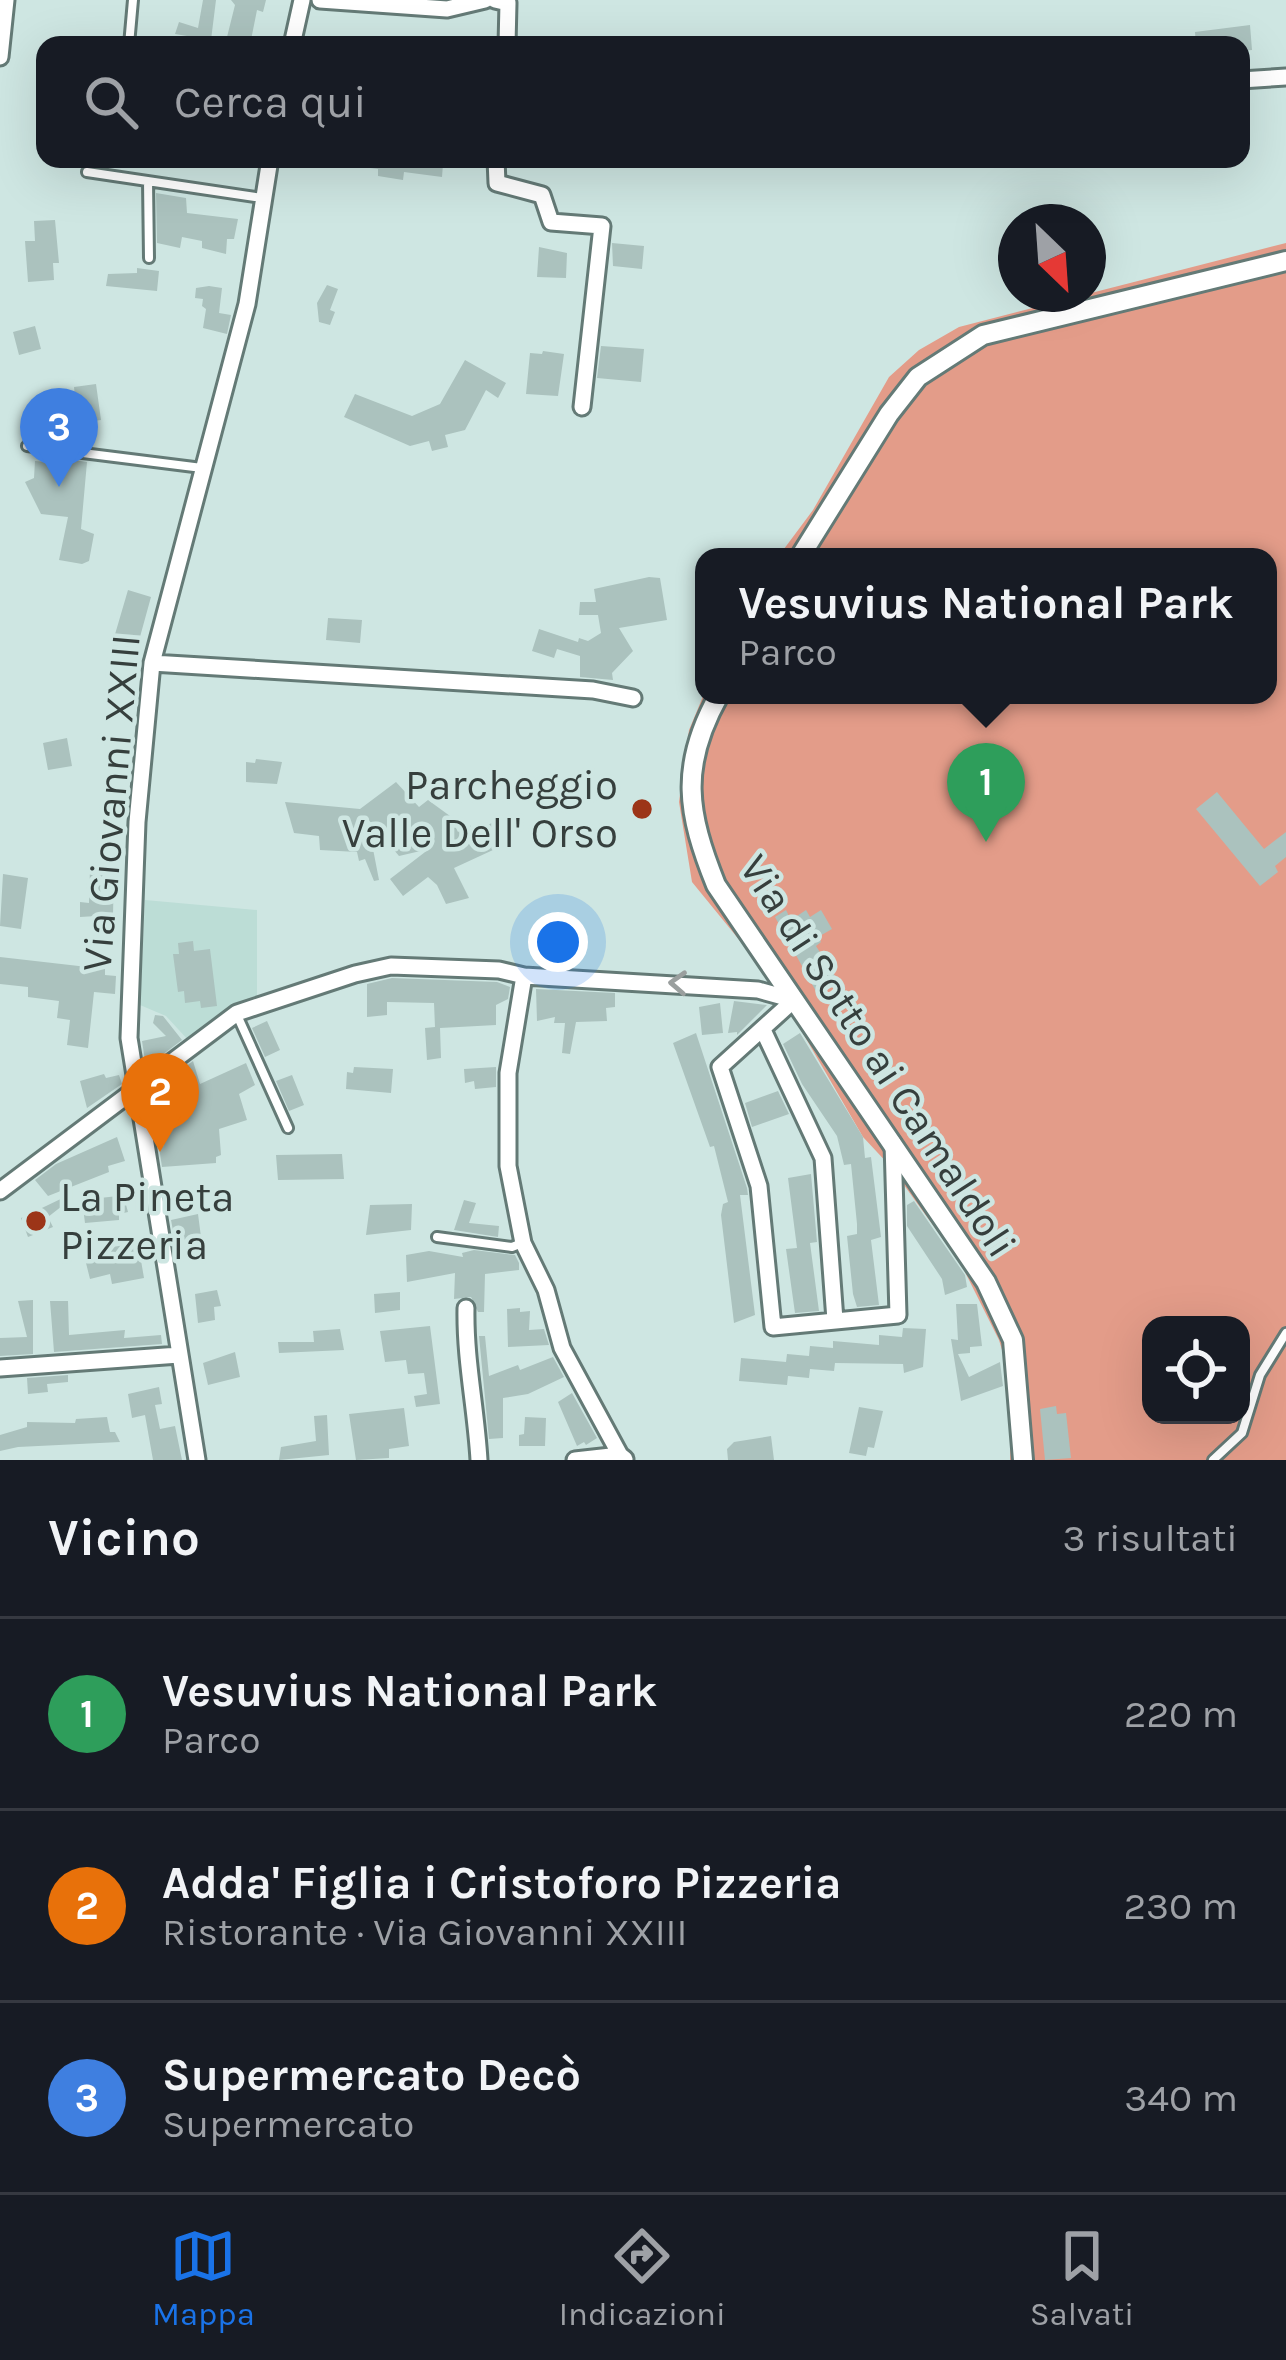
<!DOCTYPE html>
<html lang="it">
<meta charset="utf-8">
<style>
:root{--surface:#171b24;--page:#20242c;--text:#f1f3f6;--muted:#9ea1a6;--line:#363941;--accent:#1a73e8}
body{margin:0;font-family:Karla,sans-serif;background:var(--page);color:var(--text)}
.controls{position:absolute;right:36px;bottom:36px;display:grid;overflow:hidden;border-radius:24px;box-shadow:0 12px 48px #0002}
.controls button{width:108px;height:108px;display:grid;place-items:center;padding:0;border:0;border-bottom:3px solid var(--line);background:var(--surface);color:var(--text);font:60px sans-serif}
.compass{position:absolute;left:998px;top:204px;width:108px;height:108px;border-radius:50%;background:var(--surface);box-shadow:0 12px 48px #0002;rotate:155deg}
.you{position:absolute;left:558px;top:942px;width:42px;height:42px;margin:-30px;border:9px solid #fff;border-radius:50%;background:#1a73e8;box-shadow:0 0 0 18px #1a73e833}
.badge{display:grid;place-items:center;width:78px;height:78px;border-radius:50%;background:var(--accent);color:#fff;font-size:39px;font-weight:700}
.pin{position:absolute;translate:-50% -99px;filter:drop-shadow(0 3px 6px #0008)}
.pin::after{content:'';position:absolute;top:63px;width:42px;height:36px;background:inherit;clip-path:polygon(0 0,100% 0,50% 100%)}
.popup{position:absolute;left:695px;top:548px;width:582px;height:156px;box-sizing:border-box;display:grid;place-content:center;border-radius:24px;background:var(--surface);filter:drop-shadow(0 3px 9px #0005);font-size:39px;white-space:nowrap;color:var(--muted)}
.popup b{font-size:45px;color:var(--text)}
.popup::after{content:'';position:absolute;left:50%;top:100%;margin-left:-24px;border:24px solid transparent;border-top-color:var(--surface)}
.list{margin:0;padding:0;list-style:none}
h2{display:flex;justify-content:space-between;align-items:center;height:156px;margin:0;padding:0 48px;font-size:51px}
h2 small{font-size:39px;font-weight:400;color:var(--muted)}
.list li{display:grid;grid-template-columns:78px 1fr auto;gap:36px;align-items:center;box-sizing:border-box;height:192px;padding:0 48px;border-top:3px solid var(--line)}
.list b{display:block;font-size:45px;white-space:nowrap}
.list p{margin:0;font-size:39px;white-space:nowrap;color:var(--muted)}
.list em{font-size:39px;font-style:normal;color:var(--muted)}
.icon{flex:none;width:66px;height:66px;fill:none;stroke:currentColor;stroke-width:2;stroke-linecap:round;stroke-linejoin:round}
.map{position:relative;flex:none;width:1286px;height:1460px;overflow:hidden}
.search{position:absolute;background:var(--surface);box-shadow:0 12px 48px #0002;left:36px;right:36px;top:36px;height:132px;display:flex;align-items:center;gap:30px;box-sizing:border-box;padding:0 42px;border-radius:24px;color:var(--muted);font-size:45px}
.sheet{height:732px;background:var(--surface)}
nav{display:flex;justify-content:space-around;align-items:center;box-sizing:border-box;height:168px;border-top:3px solid var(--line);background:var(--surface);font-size:33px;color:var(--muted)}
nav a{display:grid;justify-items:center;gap:6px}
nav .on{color:var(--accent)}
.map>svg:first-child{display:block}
.built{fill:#bcddd6}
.green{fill:#e39c89;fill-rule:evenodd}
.building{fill:#abc2be}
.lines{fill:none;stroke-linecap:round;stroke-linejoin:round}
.service-casing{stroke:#647a76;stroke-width:14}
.minor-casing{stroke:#647a76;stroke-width:21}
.tertiary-casing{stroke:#647a76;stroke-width:24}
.service{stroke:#fff;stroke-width:8}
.minor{stroke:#fff;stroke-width:15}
.tertiary{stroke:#fff;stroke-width:18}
.oneway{stroke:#9a9f9e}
.poi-dot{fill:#9c3518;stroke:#cee6e2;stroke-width:4.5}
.labels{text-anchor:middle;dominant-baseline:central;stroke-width:9;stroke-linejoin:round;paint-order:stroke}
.poi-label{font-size:42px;fill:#363f3d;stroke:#cee6e2;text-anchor:end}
.street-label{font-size:42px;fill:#363f3d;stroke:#cee6e2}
</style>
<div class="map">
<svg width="1286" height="1460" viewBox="0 0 1286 1460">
<rect width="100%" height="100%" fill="#cee6e2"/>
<path class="built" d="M145,900L257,910V998L225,1011L189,1041L166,1016L140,1005Z"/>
<path class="green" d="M1286,243V1460H1010L1013,1386L999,1340L961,1264L891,1167L863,1137L772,980L692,882L679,802L689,730L704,694L1268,695V557H778L813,510L889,377L919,350L959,327ZM1151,1325H1241V1415H1151Z"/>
<path class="building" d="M203,0H216L211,40L175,34L179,22L198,28Z
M231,0H266L263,12L257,10L250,45H225L235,5Z
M1250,25L1252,50L1241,51V45H1196L1195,32Z
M355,159L443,164L442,177L404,172L403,180L378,176V169L354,166Z
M156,193L186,198L187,213L238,219L234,239H227L226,254L202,248V241L182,237L180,248L157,243Z
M55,220L59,263H53L54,280L28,282L25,241H35L34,221Z
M612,243L644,246L642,269L613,266Z
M539,247L567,253L566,278L537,277Z
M137,268L159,271L157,291L106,286L108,274L137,273Z
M327,285L338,289L330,310L335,312L330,325L319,322L317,303Z
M209,286L222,288L219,313L231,315L227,334L203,328L206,309L202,306L203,299L195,298L196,288Z
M35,326L41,349L19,355L13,332Z
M601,346L644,349L641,382L597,378Z
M543,351L564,354L558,396L526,394L530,353L542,354Z
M465,360L506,383L498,398L486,390L465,430L445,435L448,447L432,451L429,441L410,446L344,417L355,394L412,416L440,404Z
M96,384L101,420L78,423L74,387Z
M66,459L87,462L81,529L94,534L89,561L82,564L59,560L68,517L41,514L25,482L34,478L35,461L66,464Z
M649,577L660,578L667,620L619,628L633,651L612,673L613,680L580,677V656L557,649L554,658L532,651L539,629L578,642L579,638L588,641L601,633L598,615H579L580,602H596L594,589Z
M128,590L151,597L135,655L111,648Z
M328,618L362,620L360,643L326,640Z
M67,738L72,766L48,770L43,743Z
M256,759L282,762L277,784L246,782V762L255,763Z
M396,782L419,807L428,800L450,816L458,832L470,825L473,832L496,821L506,844L454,868L469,898L446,904L437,885L428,877L403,896L390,879L429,849L399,856L367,818L379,880L374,881L365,859L359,861L357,852L320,850L319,836L294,833L285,802L360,809Z
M1217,792L1264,849L1286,832V857L1275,866L1278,872L1260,886L1196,809Z
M114,866L113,915L80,917V902L89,903L90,868Z
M3,874L28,878L21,929L0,926Z
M786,910L791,920L806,910L810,917L821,910L832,929L818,937L821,942L816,946L839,982L818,995L775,917Z
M193,941L194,951L210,949L217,1006L201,1008L200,1001L185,1003L184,991L178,992L173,954H179L178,943Z
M0,957L105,969V975L116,976L115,994L94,992L88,1048L67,1045L70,1020L57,1018L59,1001L28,997V987L0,984Z
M392,978L497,982L510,987L508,999L496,1005V1025L440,1028L441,1058L427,1060L425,1028L435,1027L434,1003L387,1002V1015L367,1017V984Z
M536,989L615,993V1007L606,1008L607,1021L576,1022L570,1054L562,1053L565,1023H554L555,1017L537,1021Z
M734,1001L767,1005L737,1035V1032L728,1033Z
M720,1003L723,1033L702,1035L699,1007Z
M155,1015L163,1016L182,1040L146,1067L142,1041L166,1036L153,1023Z
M267,1021L280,1050L265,1057L252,1028Z
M696,1033L747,1188L748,1195H740L755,1315L734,1323L721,1215L723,1204L728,1202L714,1146L710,1147L673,1043Z
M800,1033L863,1137L865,1158L871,1157L881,1237L871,1240L879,1305L857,1307L853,1294L847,1236L857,1234V1224L851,1164L844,1165L837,1136L802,1084L783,1044Z
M193,1061L200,1084L246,1063L255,1085L239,1094L247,1120L219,1129L221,1155L216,1157V1163L162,1167L159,1147L164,1146V1120L155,1123L151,1096L159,1094L157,1088Z
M354,1067L393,1069L391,1093L346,1089L347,1072L353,1073Z
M496,1067V1087L475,1089L474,1081L465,1083L464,1069Z
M104,1074L106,1078L119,1075L122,1084L87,1108L80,1081Z
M292,1075L304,1105L289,1111L276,1081Z
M778,1091L789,1114L752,1127L745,1103Z
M117,1137L125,1161L108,1166L109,1172L48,1196L35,1180L56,1164Z
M342,1154L344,1179L278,1180L276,1155Z
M811,1174L817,1242L810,1243L819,1311L795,1313L786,1249L797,1248L788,1178Z
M69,1195L71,1199L48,1217L53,1227L28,1237L21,1218Z
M118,1196L119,1201H125L128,1212L119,1214V1220L85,1223L82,1200Z
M464,1200L476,1203L469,1223L499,1226L498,1237L454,1230Z
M914,1201L965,1275L967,1287L945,1295L942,1279L907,1226V1205Z
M412,1204L411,1230L366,1235L370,1205Z
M198,1214L201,1237L175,1241L171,1220Z
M138,1243L144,1278L112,1284L110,1274L90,1279L86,1263L107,1257L106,1248Z
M474,1250L515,1255L519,1263V1270L485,1274L484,1312H478L471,1297L454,1299L455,1273L407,1282L406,1255L429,1251L463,1257L462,1253Z
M217,1290L221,1306L214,1307L215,1320L198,1323L195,1294Z
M400,1292V1310L375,1313L374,1294Z
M33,1300V1354L0,1356V1338L27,1337L18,1301Z
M50,1301H68L69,1335L125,1330L124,1338L161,1335L162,1344L54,1352Z
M956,1304H977L982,1346L970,1347V1353L958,1354L969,1377L1000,1362L1003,1386L961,1401L951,1339L958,1340Z
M520,1308V1312L530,1311L529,1330L544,1329L549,1345L508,1347L507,1309Z
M430,1326L440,1404L416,1407L414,1396L427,1394L424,1373L408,1374L406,1360L385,1362L380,1331Z
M903,1328L926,1329L923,1367L904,1373L903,1364L835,1363L834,1371L810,1369L809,1378L788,1376L787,1385L739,1381L741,1358L786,1362L787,1354L809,1356L810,1346L833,1348V1341L879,1345V1335L902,1337Z
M340,1329L344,1350L279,1353L278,1342H314L313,1331Z
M479,1336H485L489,1376L518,1365L520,1370L553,1357L564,1377L528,1394L503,1398V1438L489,1439Z
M235,1352L240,1377L208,1385L203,1363Z
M68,1375V1382L47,1384L48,1392L28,1394L27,1378Z
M159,1387L162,1404L155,1405L160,1429L175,1426L182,1460H153L145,1415L132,1418L128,1394Z
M572,1393L597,1438L586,1445L584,1442L577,1446L558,1402Z
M1056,1406L1057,1414L1066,1413L1071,1458L1045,1460L1040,1409Z
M859,1407L883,1411L874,1448L868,1447L866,1456L849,1453Z
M404,1408L409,1446L389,1449V1458L356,1460L349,1414Z
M327,1415L329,1455L279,1460L281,1447L316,1441L314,1416Z
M107,1417L110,1432H115L120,1442L18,1447L0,1451V1435L27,1427V1422L75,1423L76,1419Z
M525,1417L546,1418L545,1446H519V1435L524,1434Z
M771,1436L774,1460H728L727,1449L734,1442Z"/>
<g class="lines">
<g class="service-casing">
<path id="service" d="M129,45L133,0
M87,172L262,198
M148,181L149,258
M27,446L202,468
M237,1015L288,1128
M437,1237L512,1247L522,1243
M1213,1460L1242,1433L1260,1375L1286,1333"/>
</g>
<g class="minor-casing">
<path id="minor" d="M320,0L447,9L485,0
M495,0L508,3L507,45
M292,45L302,0
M0,57L6,0
M1241,80L1286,77
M496,159L497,183L542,195L551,222L602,226L582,407
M152,663L593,690L633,698
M524,976L508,1073V1166L523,1243L546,1290L562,1348L620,1455
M763,1030L823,1158L835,1320
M0,1191L237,1013L355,974L391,966L499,970L524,976L758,990L794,1000L720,1067L759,1186L773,1327L898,1315L893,1143
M466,1308C465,1360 476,1408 479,1460
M0,1368L179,1355
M197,1460L129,1038L137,822L152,663L247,304L270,159
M575,1460L620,1455L625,1459"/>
</g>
<g class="tertiary-casing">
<path id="tertiary" d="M800,557L889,414L918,377L983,335L1286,261
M719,695C679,766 687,813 716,885L986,1282L1013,1340L1023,1460"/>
</g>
<use href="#service" class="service"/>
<use href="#minor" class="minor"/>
<use href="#tertiary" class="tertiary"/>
</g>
<defs><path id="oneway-chevron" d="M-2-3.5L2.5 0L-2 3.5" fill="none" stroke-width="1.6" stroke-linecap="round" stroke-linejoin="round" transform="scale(3)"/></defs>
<use class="oneway" href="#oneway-chevron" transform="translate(678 983) rotate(-177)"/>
<g class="poi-dot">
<circle cx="642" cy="809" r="12"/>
<circle cx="36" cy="1221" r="12"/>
</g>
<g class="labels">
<g class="poi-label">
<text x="618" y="785">Parcheggio<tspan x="618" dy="48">Valle Dell' Orso</tspan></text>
<text x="60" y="1197" text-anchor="start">La Pineta<tspan x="60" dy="48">Pizzeria</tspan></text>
</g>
<g class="street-label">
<text transform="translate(111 803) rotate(-85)">Via Giovanni XXIII</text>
<text transform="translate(878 1056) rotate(57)">Via di Sotto ai Camaldoli</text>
</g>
</g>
</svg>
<div class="controls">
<button><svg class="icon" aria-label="locate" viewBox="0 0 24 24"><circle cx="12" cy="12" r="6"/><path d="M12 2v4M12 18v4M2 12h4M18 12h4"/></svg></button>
</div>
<svg class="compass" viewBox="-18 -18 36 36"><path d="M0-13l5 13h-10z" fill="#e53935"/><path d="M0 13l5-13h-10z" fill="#9ea1a6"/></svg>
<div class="you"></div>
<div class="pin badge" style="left:986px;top:842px;background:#2e9e5b">1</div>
<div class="popup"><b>Vesuvius National Park</b>Parco</div>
<div class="pin badge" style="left:160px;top:1152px;background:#e8710a">2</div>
<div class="pin badge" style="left:59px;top:487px;background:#3f7fe0">3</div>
<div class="search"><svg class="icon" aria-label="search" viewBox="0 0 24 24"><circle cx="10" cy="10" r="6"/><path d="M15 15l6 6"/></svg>Cerca qui</div>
</div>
<section class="sheet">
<h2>Vicino<small>3 risultati</small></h2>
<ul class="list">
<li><span class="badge" style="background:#2e9e5b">1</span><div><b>Vesuvius National Park</b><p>Parco</p></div><em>220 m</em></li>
<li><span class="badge" style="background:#e8710a">2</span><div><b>Adda' Figlia i Cristoforo Pizzeria</b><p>Ristorante · Via Giovanni XXIII</p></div><em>230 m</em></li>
<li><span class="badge" style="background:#3f7fe0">3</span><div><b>Supermercato Decò</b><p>Supermercato</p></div><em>340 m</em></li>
</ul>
</section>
<nav>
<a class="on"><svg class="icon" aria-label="map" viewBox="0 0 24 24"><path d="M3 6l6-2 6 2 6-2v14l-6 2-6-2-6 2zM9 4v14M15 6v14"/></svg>Mappa</a>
<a><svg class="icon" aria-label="directions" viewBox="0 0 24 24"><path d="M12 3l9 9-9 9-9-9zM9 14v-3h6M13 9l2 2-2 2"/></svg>Indicazioni</a>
<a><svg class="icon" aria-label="saved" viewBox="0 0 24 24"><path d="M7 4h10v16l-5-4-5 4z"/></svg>Salvati</a>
</nav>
